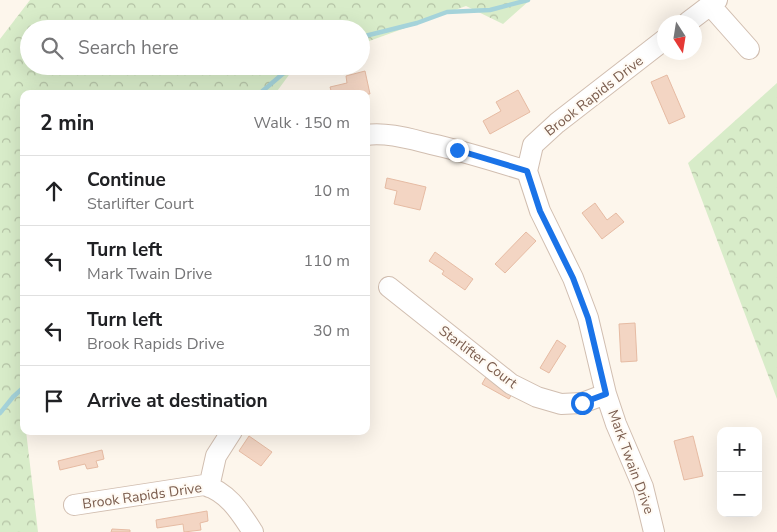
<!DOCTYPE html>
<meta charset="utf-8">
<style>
:root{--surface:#fff;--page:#f2f2f2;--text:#202124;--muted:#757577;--line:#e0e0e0}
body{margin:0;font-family:"Nunito Sans",sans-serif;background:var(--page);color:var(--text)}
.controls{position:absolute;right:15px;bottom:15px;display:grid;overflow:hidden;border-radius:10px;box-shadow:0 5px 20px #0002}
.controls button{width:45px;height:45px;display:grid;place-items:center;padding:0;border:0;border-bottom:1px solid var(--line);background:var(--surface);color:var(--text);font:25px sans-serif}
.compass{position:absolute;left:657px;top:15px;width:45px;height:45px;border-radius:50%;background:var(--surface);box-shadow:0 5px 20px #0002;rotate:168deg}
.stop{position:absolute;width:15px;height:15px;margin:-11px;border:4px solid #1a73e8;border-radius:50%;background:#fff}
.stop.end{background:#1a73e8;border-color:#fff;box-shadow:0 1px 5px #0008}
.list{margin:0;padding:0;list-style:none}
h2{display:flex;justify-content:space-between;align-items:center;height:65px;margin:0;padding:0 20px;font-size:21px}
h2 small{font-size:16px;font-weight:400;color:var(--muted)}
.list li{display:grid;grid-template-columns:32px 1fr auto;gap:15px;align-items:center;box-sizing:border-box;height:70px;padding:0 20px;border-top:1px solid var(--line)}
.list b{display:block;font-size:19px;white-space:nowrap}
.list p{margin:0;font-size:16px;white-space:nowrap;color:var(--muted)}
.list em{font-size:16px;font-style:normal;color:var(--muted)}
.icon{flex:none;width:28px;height:28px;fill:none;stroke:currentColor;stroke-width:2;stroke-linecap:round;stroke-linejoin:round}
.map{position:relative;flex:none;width:777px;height:532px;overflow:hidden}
.search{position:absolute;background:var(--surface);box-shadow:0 5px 20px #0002;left:20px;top:20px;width:350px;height:55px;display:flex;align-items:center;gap:12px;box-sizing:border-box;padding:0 18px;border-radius:28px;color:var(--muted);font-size:19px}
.panel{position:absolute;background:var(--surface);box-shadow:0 5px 20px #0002;left:20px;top:90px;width:350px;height:345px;border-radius:10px}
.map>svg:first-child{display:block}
.forest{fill:url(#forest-crowns)}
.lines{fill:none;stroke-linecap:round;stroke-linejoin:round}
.stream{stroke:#a5d3da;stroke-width:4.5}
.building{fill:#f3d5c3;stroke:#e6bba3}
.minor-casing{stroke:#d1beb0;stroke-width:22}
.minor{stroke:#fff;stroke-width:20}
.route{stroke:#1a73e8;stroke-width:6}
.labels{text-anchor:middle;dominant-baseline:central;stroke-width:4;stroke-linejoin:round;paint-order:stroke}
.street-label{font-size:14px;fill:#7a5c4d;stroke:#fffaf3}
</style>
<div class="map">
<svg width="777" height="532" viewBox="0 0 777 532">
<defs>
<pattern id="forest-crowns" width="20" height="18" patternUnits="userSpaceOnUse" patternTransform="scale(1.25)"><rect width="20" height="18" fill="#d8ecc9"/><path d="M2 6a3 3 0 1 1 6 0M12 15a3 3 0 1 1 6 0" fill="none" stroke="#b4c2a5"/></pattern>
</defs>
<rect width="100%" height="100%" fill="#fdf6ec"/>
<path class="forest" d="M30,0H530L503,24L466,6L361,44V29H29V66H299L294,68L275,94H24V431H26L38,532H0V39Z
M777,83V399L688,163Z"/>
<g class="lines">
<path class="stream" d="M361,37L417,23L447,12L490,10L528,0
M259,94L292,66
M0,413L13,397L24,387"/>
</g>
<path class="building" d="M365,71L370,94H332L330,87L347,83L346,76Z
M667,75L685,117L669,124L651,82Z
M518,90L530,112L490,134L483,121L501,111L496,102Z
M387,178L426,187L420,210L394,204L397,191L385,188Z
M595,203L607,220L616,213L624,222L602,239L582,213Z
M526,232L536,241L505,273L495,264Z
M435,252L473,279L465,290L442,274L444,271L429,261Z
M635,323L637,361L621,362L619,324Z
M557,340L566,346L549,373L540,368Z
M487,375L514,390L509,399L482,384Z
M249,436L272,452L261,466L239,451Z
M693,436L703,476L684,480L674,441Z
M102,450L104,459L96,461L98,467L87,469L85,464L60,470L58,461Z
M207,511L208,521L200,523L201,530L184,532L183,524L157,528L156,520Z
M112,529L130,530V532H111Z"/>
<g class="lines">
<g class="minor-casing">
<path id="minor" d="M710,5L749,49
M688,22L717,0
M366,135C387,132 410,139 431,144C463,151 495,161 527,171
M389,287L511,384L537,397L561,404L582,403L606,394
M209,487L216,456L232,431
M74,505L204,485C228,492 240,512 253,532
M654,532L643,487L616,424L606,394L588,318L573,278L540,211L527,171L533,145L557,123L664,40"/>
</g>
<use href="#minor" class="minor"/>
</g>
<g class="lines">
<path class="route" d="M457,150L527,171L540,211L573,278L588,318L606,394L582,403"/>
</g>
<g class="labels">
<g class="street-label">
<text transform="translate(594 96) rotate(-38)">Brook Rapids Drive</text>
<text transform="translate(478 357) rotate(37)">Starlifter Court</text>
<text transform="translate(631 462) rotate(70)">Mark Twain Drive</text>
<text transform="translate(142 496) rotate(-8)">Brook Rapids Drive</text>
</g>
</g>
</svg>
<div class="controls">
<button>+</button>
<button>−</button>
</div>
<svg class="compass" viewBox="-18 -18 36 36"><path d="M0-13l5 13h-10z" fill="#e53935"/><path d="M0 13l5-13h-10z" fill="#757577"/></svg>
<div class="stop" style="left:582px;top:403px"></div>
<div class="stop end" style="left:457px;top:150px"></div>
<div class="search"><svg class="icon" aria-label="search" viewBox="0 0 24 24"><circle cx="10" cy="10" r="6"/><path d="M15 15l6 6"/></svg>Search here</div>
<section class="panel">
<h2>2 min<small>Walk · 150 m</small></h2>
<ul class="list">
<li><svg class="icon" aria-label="ahead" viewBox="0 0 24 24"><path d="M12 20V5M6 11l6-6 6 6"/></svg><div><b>Continue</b><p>Starlifter Court</p></div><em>10 m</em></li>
<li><svg class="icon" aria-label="left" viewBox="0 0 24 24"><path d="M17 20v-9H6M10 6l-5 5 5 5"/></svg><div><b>Turn left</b><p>Mark Twain Drive</p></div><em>110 m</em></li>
<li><svg class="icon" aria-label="left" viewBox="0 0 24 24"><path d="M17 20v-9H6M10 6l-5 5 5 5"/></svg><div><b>Turn left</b><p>Brook Rapids Drive</p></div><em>30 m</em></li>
<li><svg class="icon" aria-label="arrive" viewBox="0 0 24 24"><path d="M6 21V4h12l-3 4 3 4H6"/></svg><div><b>Arrive at destination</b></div></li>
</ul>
</section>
</div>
